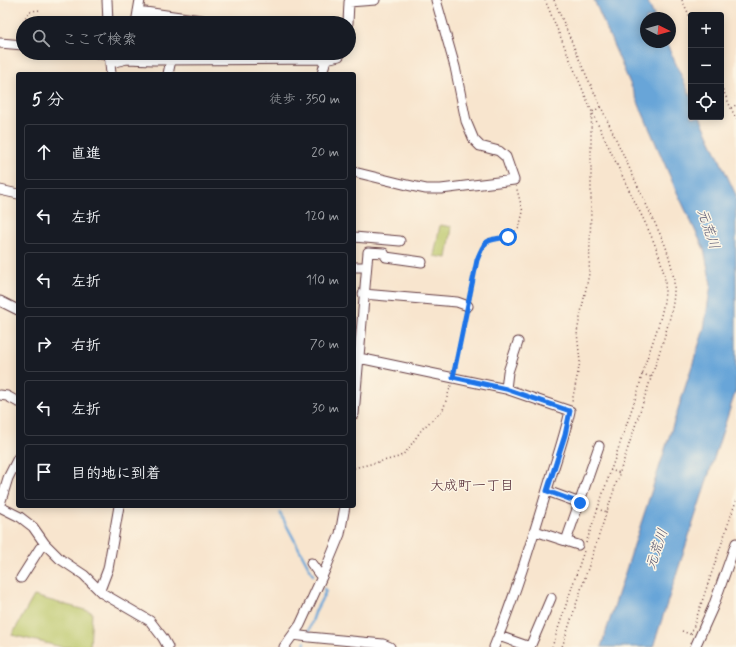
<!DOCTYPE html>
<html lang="ja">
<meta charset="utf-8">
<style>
:root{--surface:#171b24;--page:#242831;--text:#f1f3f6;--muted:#9ea1a6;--line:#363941}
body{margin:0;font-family:Mynerve,"Klee One",sans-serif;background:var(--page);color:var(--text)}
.controls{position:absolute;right:12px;top:12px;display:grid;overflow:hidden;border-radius:4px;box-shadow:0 2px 10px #0003}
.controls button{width:36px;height:36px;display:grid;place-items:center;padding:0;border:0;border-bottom:1px solid var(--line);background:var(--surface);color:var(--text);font:20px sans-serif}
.compass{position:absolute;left:640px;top:12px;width:36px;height:36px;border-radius:50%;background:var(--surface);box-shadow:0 2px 10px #0003;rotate:95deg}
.stop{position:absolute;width:12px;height:12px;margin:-9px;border:3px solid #1a73e8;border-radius:50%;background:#fff}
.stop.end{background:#1a73e8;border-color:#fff;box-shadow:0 1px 4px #0008}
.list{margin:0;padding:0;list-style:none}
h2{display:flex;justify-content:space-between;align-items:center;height:52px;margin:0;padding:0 16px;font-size:17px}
h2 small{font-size:13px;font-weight:400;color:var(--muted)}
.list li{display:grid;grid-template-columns:26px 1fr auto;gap:12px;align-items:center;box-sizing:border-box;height:56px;margin:0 8px 8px;padding:0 8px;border:1px solid var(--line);border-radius:4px}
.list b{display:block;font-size:15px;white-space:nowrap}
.list em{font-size:13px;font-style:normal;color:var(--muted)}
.icon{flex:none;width:22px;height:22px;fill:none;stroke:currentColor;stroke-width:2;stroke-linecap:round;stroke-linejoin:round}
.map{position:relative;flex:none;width:736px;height:647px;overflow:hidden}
.search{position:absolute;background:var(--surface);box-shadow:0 2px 10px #0003;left:16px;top:16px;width:340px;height:44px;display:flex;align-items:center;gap:10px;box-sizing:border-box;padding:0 14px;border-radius:22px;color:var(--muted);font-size:15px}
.panel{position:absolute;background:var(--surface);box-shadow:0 2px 10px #0003;left:16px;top:72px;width:340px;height:436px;border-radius:4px}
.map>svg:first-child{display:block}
.green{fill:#bac668;stroke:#82724a}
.water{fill:#67a5d8;stroke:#586282}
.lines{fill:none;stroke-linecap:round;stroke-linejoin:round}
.stream{stroke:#67a5d8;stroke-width:2.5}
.minor-casing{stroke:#643d43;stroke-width:11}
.path{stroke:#643d43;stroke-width:1.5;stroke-dasharray:1 3;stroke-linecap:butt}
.minor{stroke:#fff;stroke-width:9}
.route{stroke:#1a73e8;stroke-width:5}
.labels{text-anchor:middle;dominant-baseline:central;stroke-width:3;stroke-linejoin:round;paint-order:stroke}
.water-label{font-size:14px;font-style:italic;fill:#565570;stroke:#fcf5e5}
.neighbourhood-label{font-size:14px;fill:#4a1f2b;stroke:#fcf5e5}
</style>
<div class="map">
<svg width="736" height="647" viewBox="0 0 736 647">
<rect width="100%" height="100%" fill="#fcf5e5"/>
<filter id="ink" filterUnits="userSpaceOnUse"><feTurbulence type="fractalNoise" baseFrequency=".025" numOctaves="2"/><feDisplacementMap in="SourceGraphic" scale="8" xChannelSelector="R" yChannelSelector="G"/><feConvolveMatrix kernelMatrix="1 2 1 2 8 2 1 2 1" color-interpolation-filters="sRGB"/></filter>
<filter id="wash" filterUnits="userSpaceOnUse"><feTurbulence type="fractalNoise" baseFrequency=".012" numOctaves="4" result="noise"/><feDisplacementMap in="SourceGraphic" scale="16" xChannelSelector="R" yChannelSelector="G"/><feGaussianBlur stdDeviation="0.9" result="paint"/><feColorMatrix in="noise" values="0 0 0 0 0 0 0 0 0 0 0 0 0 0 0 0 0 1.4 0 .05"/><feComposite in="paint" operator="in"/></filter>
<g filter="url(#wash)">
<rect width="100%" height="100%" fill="#f8e5ce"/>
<path class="green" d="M440,225L452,227L447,258L434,256Z
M34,596L92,612L90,647H62L12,635Z"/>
<path class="water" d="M594,0H647L655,18H646V42H666L691,97V117H700L736,195V390L653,647H601L704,329L711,284L704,249L675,188Z"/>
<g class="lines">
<path class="stream" d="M280,513L313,575
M308,633L316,610L326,591L324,589
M304,647L305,642"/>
</g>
</g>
<g filter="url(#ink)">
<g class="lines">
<g class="minor-casing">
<path id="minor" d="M107,0L108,23
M138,11L222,23
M136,23L140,0
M348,23L349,2L375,0
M0,43L23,45
M96,53L109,56
M109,53L111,74
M110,63L127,59L154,60L326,59L339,56L341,53
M168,74L171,60
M322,74L326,59
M354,172L407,185L426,189H441L514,180L506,157L499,151L480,146L474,140L466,121L455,67L436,0
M0,190L18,194
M354,237L400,241
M354,267H366
M363,294L457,302L468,306
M0,301L18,310
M359,358L506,389L570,411C564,439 555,463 547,490C531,543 515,596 494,647
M506,389L508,372L518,342
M0,395L7,396L18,402
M354,414L368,252L384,253L386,257L422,262
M547,491L580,503
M0,504L8,478L18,458
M0,507L20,517L33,527L45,544L60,559L84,575L102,593L150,621L163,638L168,647
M535,531L578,545
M566,541L599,446
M311,563L319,574L322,575
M21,578L40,548L45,544
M100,590L108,569L119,506
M293,635L309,637L383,644L390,647
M499,636L530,647
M284,647L300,625L326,568L340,534L345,506
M530,647L551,598
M695,647L713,607L736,543"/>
</g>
<path class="path" d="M545,0L592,112L591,130V211L589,274L577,332L580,362L572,402
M554,0L582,66L666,247C670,261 675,275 674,290C674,310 665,334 659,354L562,647
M682,0L691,19
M696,15L699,13
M22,37C22,27 23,19 30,11L41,10
M721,86L736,119
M731,108L736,105
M470,299L477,260L483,246L489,239L508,237L519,228L523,212L516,186
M454,369L466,314
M642,374L651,377
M354,468L399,457L406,452L422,429L443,410L451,385
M610,470L620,473
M597,509L607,512
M586,543L639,388C645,355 663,325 665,291C668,264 643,219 631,194C618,167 605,139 592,112L601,107
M682,631L692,635
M691,634L736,501
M552,647L584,551"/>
<use href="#minor" class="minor"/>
</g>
</g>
<g class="lines" filter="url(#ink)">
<path class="route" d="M508,237C486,240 485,239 477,260L453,377L506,389L570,411L565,435L547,491L580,503"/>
</g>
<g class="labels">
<g class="water-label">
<text transform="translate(708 229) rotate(71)">元荒川</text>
<text transform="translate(657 549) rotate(-71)">元荒川</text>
</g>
<g class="neighbourhood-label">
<text x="472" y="486">大成町一丁目</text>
</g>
</g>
</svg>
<div class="controls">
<button>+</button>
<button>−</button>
<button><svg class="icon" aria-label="locate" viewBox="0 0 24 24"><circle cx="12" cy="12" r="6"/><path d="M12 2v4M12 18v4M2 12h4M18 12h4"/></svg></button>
</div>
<svg class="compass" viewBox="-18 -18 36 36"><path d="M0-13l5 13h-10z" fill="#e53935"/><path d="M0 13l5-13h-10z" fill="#9ea1a6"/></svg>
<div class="stop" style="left:508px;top:237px"></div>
<div class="stop end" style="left:580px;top:503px"></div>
<div class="search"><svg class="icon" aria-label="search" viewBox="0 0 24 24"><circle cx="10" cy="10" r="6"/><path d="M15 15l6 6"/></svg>ここで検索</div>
<section class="panel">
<h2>5 分<small>徒歩 · 350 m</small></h2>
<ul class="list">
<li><svg class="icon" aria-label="ahead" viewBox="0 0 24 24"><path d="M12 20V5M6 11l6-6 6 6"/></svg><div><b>直進</b></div><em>20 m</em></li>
<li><svg class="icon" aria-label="left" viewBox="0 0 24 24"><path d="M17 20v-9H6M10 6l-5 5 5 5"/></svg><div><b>左折</b></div><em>120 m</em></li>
<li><svg class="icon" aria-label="left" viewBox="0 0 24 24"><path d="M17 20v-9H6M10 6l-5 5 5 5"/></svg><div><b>左折</b></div><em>110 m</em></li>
<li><svg class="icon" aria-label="right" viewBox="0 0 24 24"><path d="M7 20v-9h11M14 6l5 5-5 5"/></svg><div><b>右折</b></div><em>70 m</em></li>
<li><svg class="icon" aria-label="left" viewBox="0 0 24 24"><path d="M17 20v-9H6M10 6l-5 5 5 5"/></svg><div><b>左折</b></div><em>30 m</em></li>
<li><svg class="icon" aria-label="arrive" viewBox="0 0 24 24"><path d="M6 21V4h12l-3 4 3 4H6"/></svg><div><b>目的地に到着</b></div></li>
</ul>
</section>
</div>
